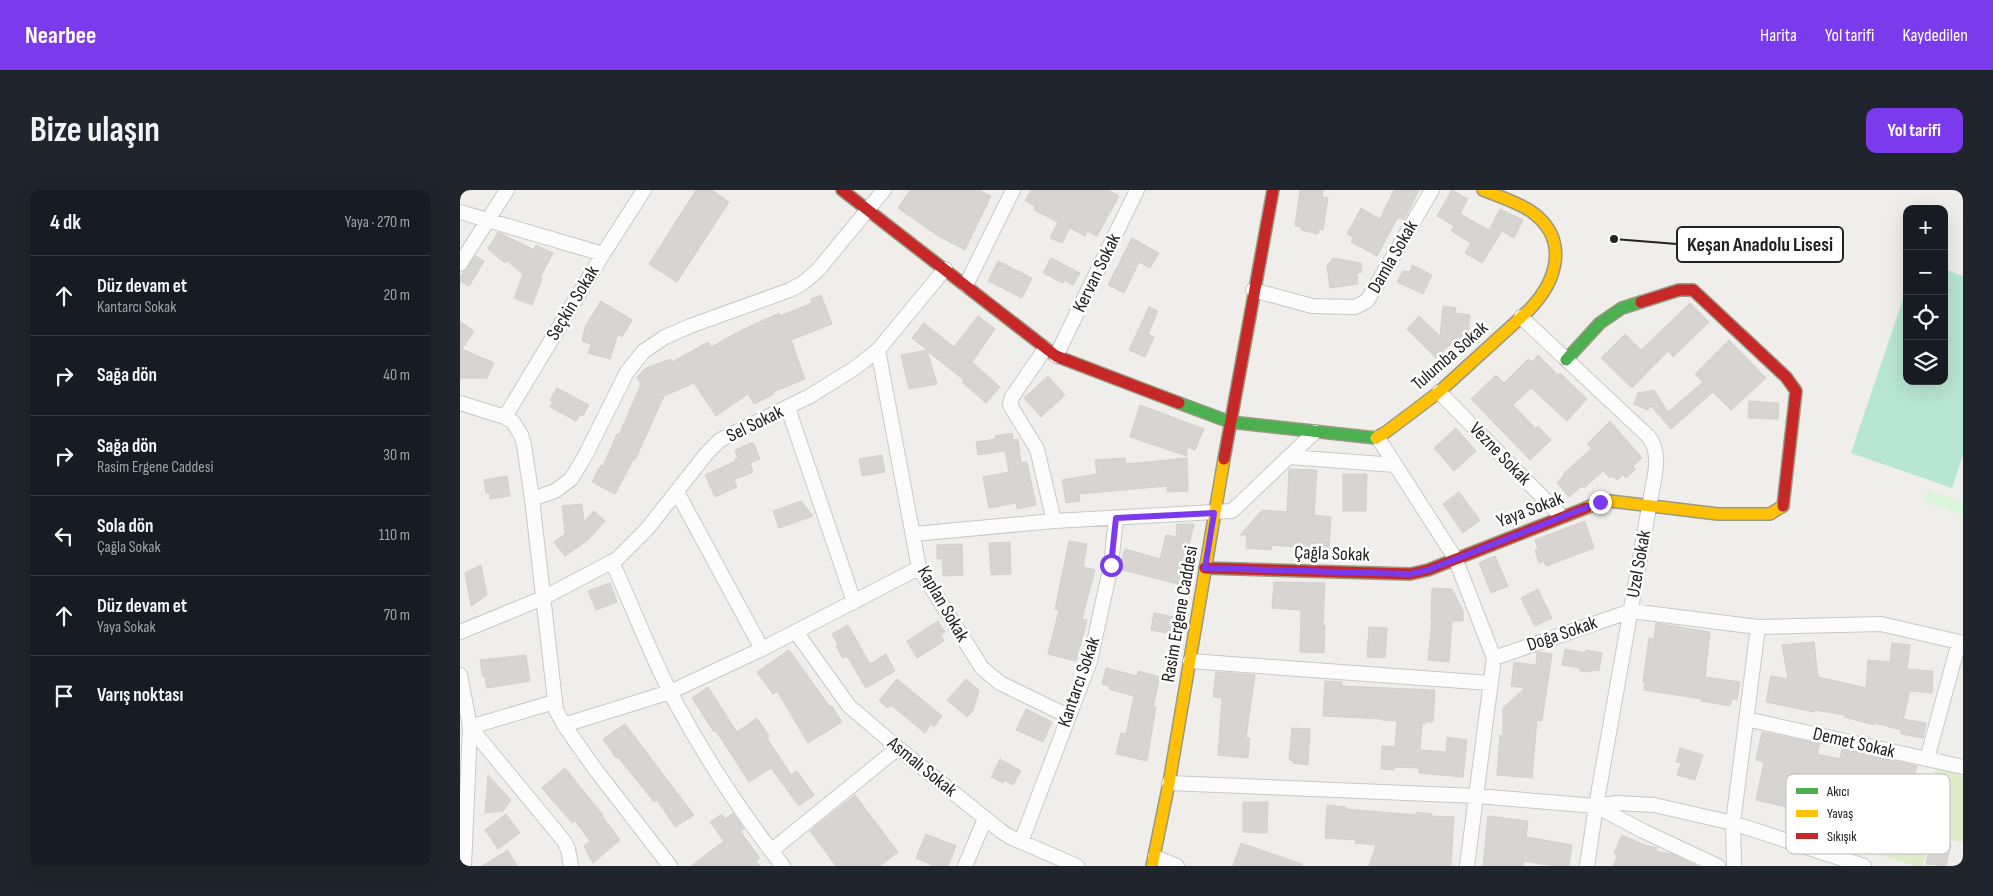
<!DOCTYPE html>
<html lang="tr">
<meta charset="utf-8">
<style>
:root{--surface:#171b24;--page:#20242c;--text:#f1f3f6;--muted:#9ea1a6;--line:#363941;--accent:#7c3aed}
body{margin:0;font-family:"Sofia Sans Condensed",sans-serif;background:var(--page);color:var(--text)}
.controls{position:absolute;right:15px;top:15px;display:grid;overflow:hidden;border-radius:10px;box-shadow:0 5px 20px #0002}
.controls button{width:45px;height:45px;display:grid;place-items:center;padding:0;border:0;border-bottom:1px solid var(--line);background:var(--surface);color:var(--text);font:25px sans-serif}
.stop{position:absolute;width:15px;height:15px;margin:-11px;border:4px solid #7c3aed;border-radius:50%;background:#fff}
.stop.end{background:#7c3aed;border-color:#fff;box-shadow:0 1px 5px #0008}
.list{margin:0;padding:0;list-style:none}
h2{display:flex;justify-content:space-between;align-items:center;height:65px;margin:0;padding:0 20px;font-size:21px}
h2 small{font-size:16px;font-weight:400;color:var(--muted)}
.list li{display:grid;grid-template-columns:32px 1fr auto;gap:15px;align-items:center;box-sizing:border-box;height:80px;padding:0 20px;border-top:1px solid var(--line)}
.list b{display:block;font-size:19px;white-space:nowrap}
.list p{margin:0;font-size:16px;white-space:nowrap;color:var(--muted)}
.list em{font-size:16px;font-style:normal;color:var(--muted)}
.icon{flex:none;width:28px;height:28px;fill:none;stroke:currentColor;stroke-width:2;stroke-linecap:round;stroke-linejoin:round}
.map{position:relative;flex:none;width:1503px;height:676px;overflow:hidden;border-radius:10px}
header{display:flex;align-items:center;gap:30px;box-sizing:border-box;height:70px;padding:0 25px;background:var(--accent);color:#fff}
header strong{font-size:24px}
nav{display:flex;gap:28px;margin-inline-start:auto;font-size:18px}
.intro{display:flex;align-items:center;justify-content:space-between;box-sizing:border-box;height:120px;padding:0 30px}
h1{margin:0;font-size:35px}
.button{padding:12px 22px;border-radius:10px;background:var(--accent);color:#fff;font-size:18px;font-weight:700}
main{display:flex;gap:30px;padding:0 30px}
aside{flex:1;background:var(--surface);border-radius:10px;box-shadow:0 5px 20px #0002}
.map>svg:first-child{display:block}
.grass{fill:#ddeccb}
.park{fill:#daf5da}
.pitch{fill:#b7e6d2}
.building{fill:#d7d4d2;stroke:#d3d0cc}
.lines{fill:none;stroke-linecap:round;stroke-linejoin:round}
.street-casing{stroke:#c9c8c7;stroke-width:16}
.fast-casing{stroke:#999a82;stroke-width:14}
.slow-casing{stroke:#999a82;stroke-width:14}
.jam-casing{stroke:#999a82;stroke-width:14}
.street{stroke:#fdfcfc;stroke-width:14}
.fast{stroke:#4caf50;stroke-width:11}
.slow{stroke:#ffc107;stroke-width:11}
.jam{stroke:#c62828;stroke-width:11}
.route{stroke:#7c3aed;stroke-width:6}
.labels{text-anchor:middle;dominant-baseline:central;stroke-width:5;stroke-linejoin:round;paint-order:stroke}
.street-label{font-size:19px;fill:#222;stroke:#fff}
.key{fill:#fff;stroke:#bdbdbd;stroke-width:1}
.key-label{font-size:14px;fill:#222}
.leader{fill:none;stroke:#222;stroke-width:2}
.callout-dot{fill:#222;stroke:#fff;stroke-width:2}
.callout{fill:#fff;stroke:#222;stroke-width:2}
.callout-label{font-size:20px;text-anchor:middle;font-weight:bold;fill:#222}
</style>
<header>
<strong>Nearbee</strong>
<nav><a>Harita</a><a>Yol tarifi</a><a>Kaydedilen</a></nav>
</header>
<div class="intro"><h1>Bize ulaşın</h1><a class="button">Yol tarifi</a></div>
<main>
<aside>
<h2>4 dk<small>Yaya · 270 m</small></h2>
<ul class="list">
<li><svg class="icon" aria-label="ahead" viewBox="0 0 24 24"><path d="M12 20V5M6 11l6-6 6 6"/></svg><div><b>Düz devam et</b><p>Kantarcı Sokak</p></div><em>20 m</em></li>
<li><svg class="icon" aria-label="right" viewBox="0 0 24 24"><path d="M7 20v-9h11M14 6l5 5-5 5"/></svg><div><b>Sağa dön</b></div><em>40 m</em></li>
<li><svg class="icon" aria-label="right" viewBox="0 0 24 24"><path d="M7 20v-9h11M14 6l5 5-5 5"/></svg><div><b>Sağa dön</b><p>Rasim Ergene Caddesi</p></div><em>30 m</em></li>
<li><svg class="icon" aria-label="left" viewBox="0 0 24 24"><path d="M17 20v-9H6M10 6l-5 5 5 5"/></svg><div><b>Sola dön</b><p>Çağla Sokak</p></div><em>110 m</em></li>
<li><svg class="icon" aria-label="ahead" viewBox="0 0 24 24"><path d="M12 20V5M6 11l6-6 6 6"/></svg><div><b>Düz devam et</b><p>Yaya Sokak</p></div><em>70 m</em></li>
<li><svg class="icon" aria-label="arrive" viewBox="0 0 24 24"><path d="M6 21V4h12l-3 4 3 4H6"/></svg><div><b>Varış noktası</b></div></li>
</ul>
</aside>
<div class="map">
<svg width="1503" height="676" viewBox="0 0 1503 676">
<rect width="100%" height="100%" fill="#f0eeeb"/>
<path class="grass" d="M1477,575L1503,582V652L1471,647L1462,676H1454L1364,647L1374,593L1467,616Z"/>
<path class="park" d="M1468,300L1503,311V325L1464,312Z"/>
<path class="pitch" d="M1484,79L1503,86V265L1492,298L1391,263L1447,97V191H1484Z"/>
<path class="building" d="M236,0H252L269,12L217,92L189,74Z
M450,0H519L531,6L505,60L478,46L438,18Z
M571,0H648L659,6L637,46L627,41L625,46L610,38L602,53L590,48L598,32L574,20L575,16L565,11Z
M840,0H863L862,7L868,8L863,40L859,39L858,44L841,40V37L835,36Z
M934,0H959L944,30L938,27L917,66L891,52L893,47L887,44L901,18L920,29Z
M992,0L1008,9L1000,24L1029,40L1040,19L1063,30L1054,48L1042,41L1022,73L1005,63L1011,53L991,41L994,36L977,26Z
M38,42L74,60L76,55L93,63L80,88L82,89L72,115L54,108L63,84L47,71L45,73L28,59Z
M672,48L699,63L690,78L679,72L664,103L648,95Z
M15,66L24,71L9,96L0,91V87Z
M591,68L620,83L613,95L604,90L603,93L583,83Z
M873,68L901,73L902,82L897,83L898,94L870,98L867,76Z
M538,71L572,88L562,108L528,91Z
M952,75L972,85L963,104L937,92L943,81L950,82Z
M361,105L372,134L331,150L345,189L313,202L314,204L294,214L288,204L256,226L234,193L204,206L175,270H173L155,304L132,292L141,275L143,276L157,244L159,245L181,194L177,187L186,178L211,169L212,172L248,152L251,157L280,141L319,123L320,126L352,113L351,109Z
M141,111L172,130L162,147L158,144L150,169L128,163L131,154L122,151L125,137Z
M1230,113L1249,132L1213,167L1208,161L1172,198L1141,168L1165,144L1181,160Z
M983,116L996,118L995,123L1010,125L1007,151L995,150L976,168L947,139L959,126L980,146Z
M689,117L698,121L688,144L694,147L685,167L669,160Z
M518,126L535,139L512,172L540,197L526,213L502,192L504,190L467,161L477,194L449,199L441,165L467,160L452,148L464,133L494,157Z
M0,131L14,141L2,159L34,173L27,188H0Z
M1269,150L1306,188L1271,220L1253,202L1211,239L1191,216L1187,220L1174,214L1178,203L1194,200L1208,222L1243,192L1235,184Z
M1078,165L1098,185L1100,183L1127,209L1107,231L1071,198L1053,215L1076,239L1078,236L1091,250L1070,270L1011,209L1036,185L1044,193L1068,169L1072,172Z
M588,186L605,205L581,227L564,208Z
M97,198L129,215L123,226L120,224L116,231L90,217L93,212L90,210Z
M1289,211L1319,213L1318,229L1288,228Z
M680,215L744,239L735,260L727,257V266L670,247Z
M1150,231L1182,268L1173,276L1176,279L1166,288L1163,285L1157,290L1152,286L1150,288L1143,281L1124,298L1122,296L1109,307L1097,293L1104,285L1103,284L1132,258L1127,254Z
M996,238L1016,261L994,281L974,258Z
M552,243L553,250L558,249L561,273L567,272L576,315L557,319L556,313L529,318L523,287L549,282L545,261L518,265L516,252L536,249L535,246Z
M293,252L300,269L290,273L293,282L274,290L277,297L255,307L245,285L276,271L275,269L278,268L275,260Z
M422,265L425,282L402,286L399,269Z
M665,268L666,274L727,268L728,301L707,302V296L619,304L620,311L606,313L602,290L637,284L635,270Z
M829,279L857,280L854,325L871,327L869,360L812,355L811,360L786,358L787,345H780L802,320L827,322Z
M883,284H907L906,321H883Z
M47,286L50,306L30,309V303H26L24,290Z
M999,302L1020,330L1003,343L983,314Z
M341,311L353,326L319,338L313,321Z
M122,314L124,332L134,321L145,331L128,350L105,366L94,352L105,344L102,316Z
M1125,331L1134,358L1086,376L1084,371L1079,373L1075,360L1078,359L1075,350Z
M717,334H734L725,373H728L722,395L659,379L665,359L700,369L706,345L716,347Z
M609,351L627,354L623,377L635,380L622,429L627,430L616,471L588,464L599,420L595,419Z
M550,352L551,384L531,385L529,353Z
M502,354L503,385L483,386L482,368L477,369V355Z
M1035,366L1048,396L1031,403L1019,373Z
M21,375L27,405L11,416L5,383Z
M814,392L865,393L863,435H865L864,463L840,462L841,420L812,418Z
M150,393L157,412L136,420L128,401Z
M972,398L992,399L1003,421V431H992L989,472L968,470L972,430H971Z
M1078,399L1092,428L1075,436L1061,408Z
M694,423L714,427L711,444L691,440Z
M478,431L485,442L481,445L484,451L457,468L447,451Z
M1196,433L1250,442L1245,487L1280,492L1277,510L1272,509L1270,516L1241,511L1242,509L1184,500L1185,492H1183L1189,448L1194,449Z
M388,435L410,474L426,464L435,481L406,498L387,466L383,468L376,456L378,455L372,444Z
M909,437L927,438L925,468L907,467Z
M1354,452L1358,487L1406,498L1408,470L1430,472L1432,453L1450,455L1447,479L1473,481L1472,503L1450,501L1443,529L1466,533L1463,548L1441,544V540L1415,533L1414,535L1384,527L1385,525L1354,520V522L1306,512L1311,486L1328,489L1322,455Z
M1105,459L1125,463L1126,460L1142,463L1139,481L1131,480V482L1120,481V478L1102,475Z
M329,460L370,517L372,516L382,532L348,553L317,501L313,504L297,482Z
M1077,462L1092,464L1082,531L1077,530L1072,588L1037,585L1040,545L1043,546V518L1065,498L1051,496L1054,472L1076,475Z
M66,465L70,491L27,498L25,487H23L20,470Z
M646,478L677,486L678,481L700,487L693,517H696L687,571L656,564L661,543L666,544L674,506L649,499L650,496L642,494Z
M756,482L795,485L786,548H790L788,568L758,565L762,508L753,507Z
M437,489L482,526L474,537L471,534L465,543L431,515L428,518L419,511Z
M506,489L519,500L513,521L507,527L487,510Z
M865,491L882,492V496L975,500L973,532H965V534H962L960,560L986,562L987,547L1007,550L1003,587L959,583V578L934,577V580L921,579L922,556L935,557L937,531L922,530V529L863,526Z
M248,497L277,542L297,528L309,546L307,548L331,585L337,581L354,605L339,616L311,578L289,592L256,541L254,542L232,508Z
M566,519L592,532L583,552L556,540Z
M165,534L234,625L215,637L197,610L194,612L158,567L156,568L143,549Z
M832,538L850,539L848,575L833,573L834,571L829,570Z
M1302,542L1360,554L1357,564L1380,569L1382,559L1457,576L1454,589L1428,583L1427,590L1394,583L1392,592L1360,586L1351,623L1296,610L1304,572L1296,570Z
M1220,558L1243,565L1235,590L1217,585L1221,573L1216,572Z
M540,569L561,581L553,595L544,590L543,593L531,587Z
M105,578L143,625L142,626L160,650L133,673L124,656L130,651L115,631L112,633L82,598Z
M28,585L51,610L43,621L25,623Z
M395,605L438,662L420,676H376L350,641Z
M783,612H808L807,643L783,642Z
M867,615L886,617V619L956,625V622L972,624L971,626L994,627L991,676H909L916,655L895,653L896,650L865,648Z
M273,623L284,639L280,641L300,668L296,671L300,676H231L264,651L250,632L262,624L265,629Z
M46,624L60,643L38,659L25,640Z
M1028,626L1068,631L1066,647L1112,655L1109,676H1095L1063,671V676H1023Z
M466,644L496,656L488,676H474L456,668Z
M1162,645L1184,655L1197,658L1196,661L1212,664L1237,676H1153L1158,665L1154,663Z
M1472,649L1491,654L1486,676L1466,674Z
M781,653L842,674V676H773Z
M48,660L57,676H22Z"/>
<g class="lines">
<g class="street-casing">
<path id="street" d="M0,22L143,64
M0,74L47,0
M506,95L553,0
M793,100L852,116L895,117L907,111L972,0
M1061,127L1188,246C1204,264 1192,295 1189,317L1136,616L1127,676
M585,159L552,207L550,215L577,259L594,331
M418,160L459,378L522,478L540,493L608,526
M596,166L677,0
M979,202L1101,326
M0,213L45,227L53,232L61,245L64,255L72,309L96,520L104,535L135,579L210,676
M328,218L394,412
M45,227L143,64L184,0
M918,248L995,368L1034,468L1007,676
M829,267L935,275
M217,302L302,459
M72,309L95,301L111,289L124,268L167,182L184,161L205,147L230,136L330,100L343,93L358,80L424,0
M454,344L594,331L772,321L855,242
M152,372C172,415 189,461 211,504C243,564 281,623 323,676
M0,442L83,408L157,369L187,339L247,263L260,250L350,206L395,178L418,160L485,79
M336,442L389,516L438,558L541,641L550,647L617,676
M1034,468L1171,421L1298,437L1421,434L1503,453
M730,471L1030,493
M0,485L10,537L4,676
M1286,529L1503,577
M104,535L210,502L302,459L459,378
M10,537L104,651L108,659L111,676
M10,537L94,512
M1467,569L1499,452
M709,593L1017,606L1136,616L1156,613L1194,615L1273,633L1404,676
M1136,616L1183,641L1258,676
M561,652L630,471L651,375L656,328
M311,661L438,558
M695,667L717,676
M505,676L525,629
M1274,676L1273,633L1298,437"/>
</g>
<g class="fast-casing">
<path id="fast" d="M1106,170L1140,133L1162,118L1181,112
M719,213L770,232L916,248"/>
</g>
<g class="slow-casing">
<path id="slow" d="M916,248L926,242L979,202L1069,120C1097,91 1110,50 1072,22C1058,12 1040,7 1023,0
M1126,318L1140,312L1150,311L1258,324H1310L1323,316
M692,676L709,593L764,269"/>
</g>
<g class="jam-casing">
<path id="jam" d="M382,0L596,166L719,213
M1181,112L1219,100H1233L1326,187L1336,201L1323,316
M764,269L813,0
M745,378L950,384L968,380L1126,318"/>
</g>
<use href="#street" class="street"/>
<use href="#fast" class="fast"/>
<use href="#slow" class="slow"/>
<use href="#jam" class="jam"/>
</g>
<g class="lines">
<path class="route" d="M651,375L656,328L754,323L745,378L950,384L968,380L1140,312"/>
</g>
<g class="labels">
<g class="street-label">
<text transform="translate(933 67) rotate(-60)">Damla Sokak</text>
<text transform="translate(637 83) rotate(-64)">Kervan Sokak</text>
<text transform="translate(113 113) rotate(-59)">Seçkin Sokak</text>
<text transform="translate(990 166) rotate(-41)">Tulumba Sokak</text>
<text transform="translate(295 234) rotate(-26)">Sel Sokak</text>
<text transform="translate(1040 264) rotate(46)">Vezne Sokak</text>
<text transform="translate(1070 320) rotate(-21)">Yaya Sokak</text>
<text transform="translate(872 364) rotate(2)">Çağla Sokak</text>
<text transform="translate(1179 374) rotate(-80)">Uzel Sokak</text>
<text transform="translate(483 414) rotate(60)">Kaplan Sokak</text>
<text transform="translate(720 424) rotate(-80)">Rasim Ergene Caddesi</text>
<text transform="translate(1102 444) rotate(-19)">Doğa Sokak</text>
<text transform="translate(619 492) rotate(-71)">Kantarcı Sokak</text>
<text transform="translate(1394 553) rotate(13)">Demet Sokak</text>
<text transform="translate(462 577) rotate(39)">Asmalı Sokak</text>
</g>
</g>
<rect x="1326" y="584" width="164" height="80" rx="8" class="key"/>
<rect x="1336" y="598" width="22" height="6" fill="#4caf50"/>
<rect x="1336" y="620" width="22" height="7" fill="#ffc107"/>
<rect x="1336" y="643" width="22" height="6" fill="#c62828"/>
<g class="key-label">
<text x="1367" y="606">Akıcı</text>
<text x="1367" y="628">Yavaş</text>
<text x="1367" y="651">Sıkışık</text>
</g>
<path class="leader" d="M1154 49L1217 54"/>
<circle class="callout-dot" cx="1154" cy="49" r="5"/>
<rect class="callout" x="1217" y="37" width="166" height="35" rx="5"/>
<g class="callout-label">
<text x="1300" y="61">Keşan Anadolu Lisesi</text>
</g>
</svg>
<div class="controls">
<button>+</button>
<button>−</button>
<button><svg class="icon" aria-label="locate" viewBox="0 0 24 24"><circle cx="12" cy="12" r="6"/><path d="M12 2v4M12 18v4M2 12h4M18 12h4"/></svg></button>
<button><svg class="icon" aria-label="layers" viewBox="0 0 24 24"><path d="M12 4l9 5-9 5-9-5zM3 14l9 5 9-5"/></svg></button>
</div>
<div class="stop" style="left:651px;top:375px"></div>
<div class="stop end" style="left:1140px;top:312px"></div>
</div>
</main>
